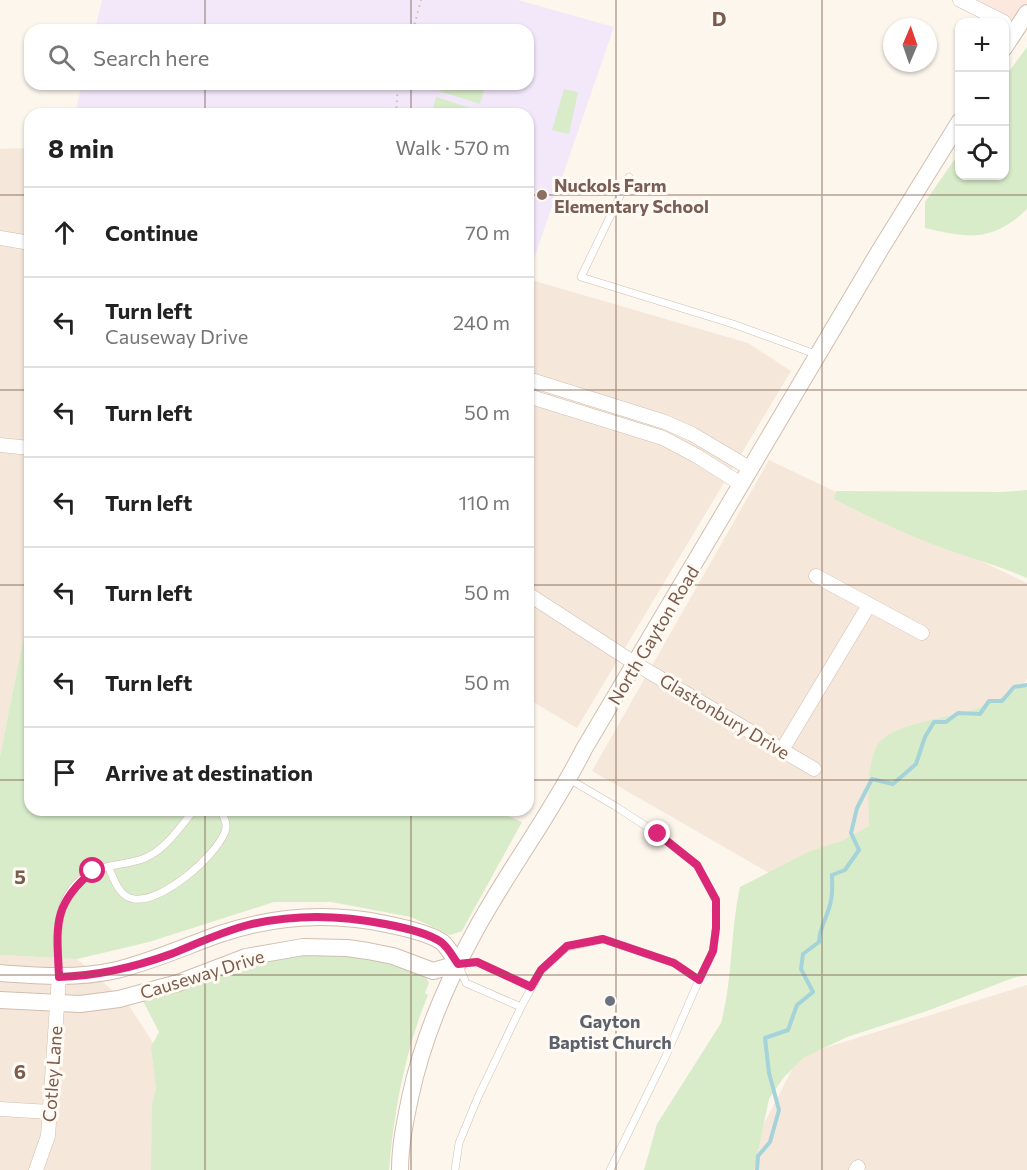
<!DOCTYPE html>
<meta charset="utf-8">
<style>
:root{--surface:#fff;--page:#f2f2f2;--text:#222;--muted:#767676;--line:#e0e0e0}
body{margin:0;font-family:Commissioner,sans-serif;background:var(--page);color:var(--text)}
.controls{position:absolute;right:18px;top:18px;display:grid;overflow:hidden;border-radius:12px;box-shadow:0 2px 4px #0004}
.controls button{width:54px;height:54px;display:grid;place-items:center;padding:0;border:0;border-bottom:2px solid var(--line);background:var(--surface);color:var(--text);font:30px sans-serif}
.compass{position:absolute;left:883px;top:18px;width:54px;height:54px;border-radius:50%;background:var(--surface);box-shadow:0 2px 4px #0004;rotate:2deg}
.stop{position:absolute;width:18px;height:18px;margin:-14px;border:4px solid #db2777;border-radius:50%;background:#fff}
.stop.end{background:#db2777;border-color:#fff;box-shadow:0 2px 6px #0008}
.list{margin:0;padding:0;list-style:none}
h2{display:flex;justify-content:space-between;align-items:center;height:78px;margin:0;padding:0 24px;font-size:26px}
h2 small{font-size:20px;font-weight:400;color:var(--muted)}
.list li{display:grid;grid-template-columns:39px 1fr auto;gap:18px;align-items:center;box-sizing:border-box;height:90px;padding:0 24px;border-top:2px solid var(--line)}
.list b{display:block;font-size:22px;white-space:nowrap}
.list p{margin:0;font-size:20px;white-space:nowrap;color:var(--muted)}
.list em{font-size:20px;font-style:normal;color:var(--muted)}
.icon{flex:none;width:33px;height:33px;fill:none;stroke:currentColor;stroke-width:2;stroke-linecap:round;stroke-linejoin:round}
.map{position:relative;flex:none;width:1027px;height:1170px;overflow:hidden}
.search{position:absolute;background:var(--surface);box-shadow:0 2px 4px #0004;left:24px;top:24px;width:510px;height:66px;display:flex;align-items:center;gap:15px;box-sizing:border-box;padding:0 21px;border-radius:18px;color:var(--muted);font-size:22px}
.panel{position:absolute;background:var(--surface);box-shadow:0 2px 4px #0004;left:24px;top:108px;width:510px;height:708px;border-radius:18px}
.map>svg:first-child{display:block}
.residential{fill:#f5e8da}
.commercial{fill:#fde8e0}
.education{fill:#f3e8fa}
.green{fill:#d8ecc9}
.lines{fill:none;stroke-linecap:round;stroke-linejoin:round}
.stream{stroke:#a5d3da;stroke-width:4}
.service-casing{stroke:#d1beb0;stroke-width:8}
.minor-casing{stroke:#d1beb0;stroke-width:15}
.tertiary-casing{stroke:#d1beb0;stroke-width:18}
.path{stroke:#d9b8a5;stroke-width:2;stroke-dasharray:1.5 4.5;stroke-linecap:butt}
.service{stroke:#fff;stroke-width:7}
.minor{stroke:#fff;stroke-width:14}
.tertiary{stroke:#fff;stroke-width:16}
.route{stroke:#db2777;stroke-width:8}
.grid{fill:none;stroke:#7a5c4d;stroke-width:1.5;stroke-opacity:0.55}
.education-dot{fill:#8d6e63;stroke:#fffaf3;stroke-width:2}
.worship-dot{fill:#6b7280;stroke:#fffaf3;stroke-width:2}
.labels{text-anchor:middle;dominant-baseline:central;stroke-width:6;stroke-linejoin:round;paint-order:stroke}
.education-label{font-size:18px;font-weight:bold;fill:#785e54;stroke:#fffaf3;text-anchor:start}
.street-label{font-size:18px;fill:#7a5c4d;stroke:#fffaf3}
.worship-label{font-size:18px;font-weight:bold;fill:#5b616d;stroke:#fffaf3}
.grid-label{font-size:20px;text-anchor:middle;font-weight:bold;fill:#7a5c4d;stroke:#fffaf3;stroke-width:6;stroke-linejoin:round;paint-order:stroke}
</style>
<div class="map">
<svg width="1027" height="1170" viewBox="0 0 1027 1170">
<rect width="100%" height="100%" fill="#fdf6ec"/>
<path class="residential" d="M30,148V605L0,756V149Z
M528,279L748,343L791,371L577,728L528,699Z
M769,460L1027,583V679L856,923L592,771Z
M0,955L77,959L128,1004L157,1049L166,1170H0Z
M1027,985V1170H740L799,1056Z"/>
<path class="commercial" d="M960,0H1027V5L1013,28Z"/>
<path class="education" d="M102,0H518L614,27L528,276V114H75L82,84H528V30H95Z"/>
<path class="green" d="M1027,47V209C992,243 969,238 925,228V202L959,153L960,176H1004L1005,77Z
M441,84H486L480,104L439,91Z
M564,89L578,92L569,134L552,130Z
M436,97L477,110L475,114H431Z
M1027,490V578C997,565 966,557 935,545C900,532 867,516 834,499L836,491L1002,492Z
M30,605V810H494L522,822L462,931L450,935L411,917L331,902H274L149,942L77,959L0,955V756Z
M1027,684V975L1013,978L927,1011L847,1037L803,1058L784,1077L769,1099L754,1170H644L657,1124L721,1023C733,979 730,932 740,887L810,851L842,841L869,826C869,800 865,773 876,748C886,724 949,718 973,710C991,704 1009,693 1027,684Z
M298,952L354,953L391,961L425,975L429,983L425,993L428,995C405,1051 394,1110 389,1170H151L152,1105L156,1088L151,1047L159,1032L142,999L246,961Z"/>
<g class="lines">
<path class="stream" d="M757,1170L758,1156L770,1142L779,1110L769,1073L765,1038L788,1030L797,1005L813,992L801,969L803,954L819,942C819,927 829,915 831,900C833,892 832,883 832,875L845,870L859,850L851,833L857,808L872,779L893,784L916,764L925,737L934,722H946L958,713L980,714L989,701H1002L1014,687L1027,685"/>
<g class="service-casing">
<path id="service" d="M629,177L581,277L733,324L818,355
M569,779L615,806L658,834L697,865L716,900V928L713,951L699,980
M109,868C114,879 119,897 134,899C162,903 215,857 225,832C228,824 224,817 220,810
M59,974C57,937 53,892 92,872C106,864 129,865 145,858C166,849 180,827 194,810
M521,1007L466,983L458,964L477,962L532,987
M455,1170L459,1143L478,1097L521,1007L541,970L567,947L603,939L674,963L699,980L665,1058L610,1170"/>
</g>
<g class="minor-casing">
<path id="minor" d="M960,0L1004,22
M0,238L30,243
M528,379L665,422L692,434L751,469
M528,396L663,438L697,456L741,484
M0,445L30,448
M816,576L922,633
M528,594L636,664L814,769
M782,750L869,605
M0,1109L50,1112
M36,1170L48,1136L59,977
M856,1170L858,1167"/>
</g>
<g class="tertiary-casing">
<path id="tertiary" d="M1004,48L1027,13
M0,973C40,976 78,979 117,970C153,961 186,946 220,934C274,916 330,912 386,924C401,927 429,933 442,942C448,947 454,958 458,964L433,971L393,956L368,951L347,948L303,947L246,957L178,983L119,999L80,1004L0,1000
M400,1170C400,1146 405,1122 410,1098C422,1041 446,984 474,933C508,870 552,813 584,749L880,250L960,121"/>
</g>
<path class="path" d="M413,30L421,0
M396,114L398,84"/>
<use href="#service" class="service"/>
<use href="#minor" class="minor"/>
<use href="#tertiary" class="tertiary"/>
</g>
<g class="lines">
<path class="route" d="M93,871C51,905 57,928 59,977C97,976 135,967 171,954C196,944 221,932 248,925C293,914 340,915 385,924C401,927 428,933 441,942C448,947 453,957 458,964L477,962L531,987L541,970L567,946L603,939L674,963L699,980L713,951L716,928V900L697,865L658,834"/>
</g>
<path class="grid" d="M205,0V30M411,0V30M616,0V1170M822,0V1170M205,84V114M411,84V114M0,195H30M528,195H1027M0,390H30M528,390H1027M0,585H30M528,585H1027M0,780H30M528,780H1027M205,810V1170M411,810V1170M0,975H1027"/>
<circle class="education-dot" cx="542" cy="195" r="6"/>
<circle class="worship-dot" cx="610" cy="1001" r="6"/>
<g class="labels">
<g class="education-label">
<text x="554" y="185">Nuckols Farm<tspan x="554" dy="21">Elementary School</tspan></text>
</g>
<g class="street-label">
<text transform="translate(653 635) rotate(-59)">North Gayton Road</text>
<text transform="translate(725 716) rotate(31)">Glastonbury Drive</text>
<text transform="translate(202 974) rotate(-17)">Causeway Drive</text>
<text transform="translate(52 1074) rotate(-86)">Cotley Lane</text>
</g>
<g class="worship-label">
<text x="610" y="1021">Gayton<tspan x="610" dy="21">Baptist Church</tspan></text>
</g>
</g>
<g class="grid-label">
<text x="719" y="26">D</text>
<text x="20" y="884">5</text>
<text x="20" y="1079">6</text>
</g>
</svg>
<div class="controls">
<button>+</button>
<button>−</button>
<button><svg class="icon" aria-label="locate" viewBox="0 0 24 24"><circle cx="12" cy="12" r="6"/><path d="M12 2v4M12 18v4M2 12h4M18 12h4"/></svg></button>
</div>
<svg class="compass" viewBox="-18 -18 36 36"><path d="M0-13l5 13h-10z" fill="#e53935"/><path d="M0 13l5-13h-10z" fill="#767676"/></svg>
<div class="stop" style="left:93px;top:871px"></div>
<div class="stop end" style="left:658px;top:834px"></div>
<div class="search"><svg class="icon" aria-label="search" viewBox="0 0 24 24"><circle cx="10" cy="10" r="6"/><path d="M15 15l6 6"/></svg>Search here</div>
<section class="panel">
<h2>8 min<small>Walk · 570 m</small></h2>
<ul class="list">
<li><svg class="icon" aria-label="ahead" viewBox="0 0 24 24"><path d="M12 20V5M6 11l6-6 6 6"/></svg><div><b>Continue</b></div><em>70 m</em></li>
<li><svg class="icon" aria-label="left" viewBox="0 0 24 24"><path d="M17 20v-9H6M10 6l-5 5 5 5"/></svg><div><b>Turn left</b><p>Causeway Drive</p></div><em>240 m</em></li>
<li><svg class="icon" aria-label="left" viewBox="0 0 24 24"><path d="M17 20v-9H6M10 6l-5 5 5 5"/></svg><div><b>Turn left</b></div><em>50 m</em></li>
<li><svg class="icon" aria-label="left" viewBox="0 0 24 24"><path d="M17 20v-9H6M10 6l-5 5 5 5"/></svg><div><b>Turn left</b></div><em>110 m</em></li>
<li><svg class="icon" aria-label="left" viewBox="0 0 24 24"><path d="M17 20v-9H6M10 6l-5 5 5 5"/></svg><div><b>Turn left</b></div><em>50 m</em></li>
<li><svg class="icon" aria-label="left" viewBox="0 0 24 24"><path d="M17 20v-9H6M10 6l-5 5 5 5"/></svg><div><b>Turn left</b></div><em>50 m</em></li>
<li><svg class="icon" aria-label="arrive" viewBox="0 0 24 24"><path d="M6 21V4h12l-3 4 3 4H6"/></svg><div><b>Arrive at destination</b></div></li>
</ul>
</section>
</div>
